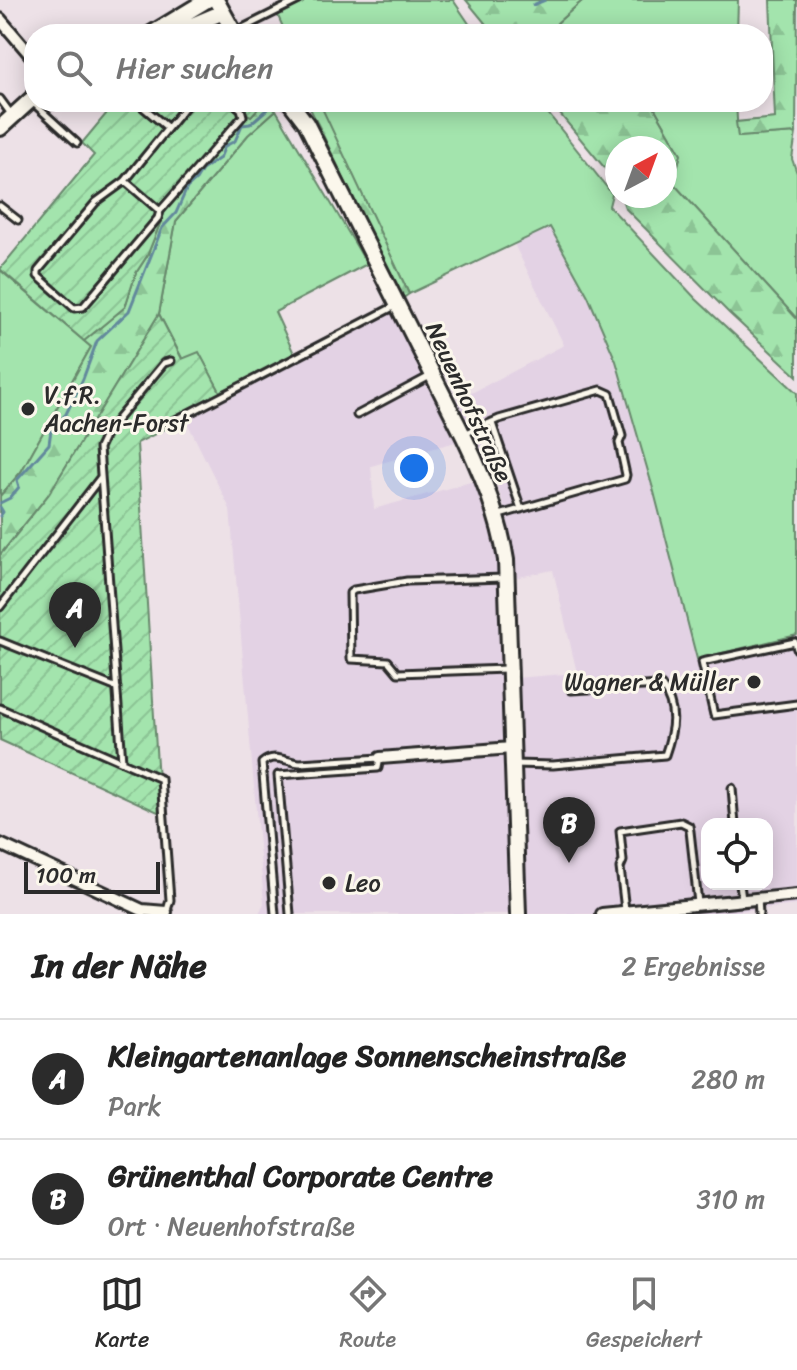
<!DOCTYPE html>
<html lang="de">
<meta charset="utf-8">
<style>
:root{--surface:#fff;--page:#f2f2f2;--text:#222;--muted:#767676;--line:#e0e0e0;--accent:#2b2b2b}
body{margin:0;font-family:Sriracha,sans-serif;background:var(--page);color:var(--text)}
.controls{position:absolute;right:24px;bottom:24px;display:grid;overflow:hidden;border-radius:16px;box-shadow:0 4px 20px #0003}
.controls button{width:72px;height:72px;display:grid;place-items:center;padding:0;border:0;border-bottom:2px solid var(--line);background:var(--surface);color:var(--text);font:40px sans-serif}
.compass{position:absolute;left:605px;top:136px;width:72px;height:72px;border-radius:50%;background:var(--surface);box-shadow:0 4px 20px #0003;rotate:41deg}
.scale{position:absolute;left:24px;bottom:20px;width:136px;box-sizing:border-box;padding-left:8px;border:4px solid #2b2b2b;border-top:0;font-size:22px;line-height:28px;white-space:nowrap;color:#2b2b2b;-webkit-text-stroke:6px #fbf7ec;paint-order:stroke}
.you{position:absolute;left:414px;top:468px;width:28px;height:28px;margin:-20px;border:6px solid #fff;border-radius:50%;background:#1a73e8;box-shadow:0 0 0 12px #1a73e833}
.badge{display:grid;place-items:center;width:52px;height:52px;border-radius:50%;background:var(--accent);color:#fff;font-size:26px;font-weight:700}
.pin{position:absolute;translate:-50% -66px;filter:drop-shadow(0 2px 4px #0008)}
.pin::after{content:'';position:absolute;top:42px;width:28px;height:24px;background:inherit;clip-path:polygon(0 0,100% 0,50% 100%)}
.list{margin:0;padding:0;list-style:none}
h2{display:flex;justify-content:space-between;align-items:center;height:104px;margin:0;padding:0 32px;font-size:34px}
h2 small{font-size:26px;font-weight:400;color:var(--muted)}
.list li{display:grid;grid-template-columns:52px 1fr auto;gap:24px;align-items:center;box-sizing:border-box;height:120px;padding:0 32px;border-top:2px solid var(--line)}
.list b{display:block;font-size:30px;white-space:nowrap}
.list p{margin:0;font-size:26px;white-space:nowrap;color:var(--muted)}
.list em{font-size:26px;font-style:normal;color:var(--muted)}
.icon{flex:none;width:44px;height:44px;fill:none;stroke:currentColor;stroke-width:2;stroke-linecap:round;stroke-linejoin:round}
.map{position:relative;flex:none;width:797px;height:914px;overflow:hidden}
.search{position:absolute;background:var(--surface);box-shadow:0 4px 20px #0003;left:24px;right:24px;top:24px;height:88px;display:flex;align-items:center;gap:20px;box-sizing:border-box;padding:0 28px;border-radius:32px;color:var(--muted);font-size:30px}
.sheet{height:344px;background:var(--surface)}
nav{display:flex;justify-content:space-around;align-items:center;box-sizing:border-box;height:112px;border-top:2px solid var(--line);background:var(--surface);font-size:22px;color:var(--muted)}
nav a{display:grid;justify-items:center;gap:4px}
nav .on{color:var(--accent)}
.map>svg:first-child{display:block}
.built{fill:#e3d2e4;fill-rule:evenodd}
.grass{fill:#a3e4ad;stroke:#67886c;stroke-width:2}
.forest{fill:url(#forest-firs);stroke:#67886c;stroke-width:2}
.garden{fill:url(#garden-furrows);stroke:#67886c;stroke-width:2}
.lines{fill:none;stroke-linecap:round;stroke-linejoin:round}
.stream{stroke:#62889c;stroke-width:3}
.lane-casing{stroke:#2b2b2b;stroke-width:11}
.street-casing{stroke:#2b2b2b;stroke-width:16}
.secondary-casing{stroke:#2b2b2b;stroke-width:20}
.lane{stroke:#fbf7ec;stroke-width:5}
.street{stroke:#fbf7ec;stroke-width:10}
.secondary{stroke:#fbf7ec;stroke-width:14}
.poi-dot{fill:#2b2b2b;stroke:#fbf7ec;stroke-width:3}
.labels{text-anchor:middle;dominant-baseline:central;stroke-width:6;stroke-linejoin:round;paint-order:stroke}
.poi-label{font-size:24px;fill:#2b2b2b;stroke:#fbf7ec;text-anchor:start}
.street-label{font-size:24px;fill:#2b2b2b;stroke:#fbf7ec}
</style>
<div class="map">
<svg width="797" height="914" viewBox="0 0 797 914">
<defs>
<pattern id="forest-firs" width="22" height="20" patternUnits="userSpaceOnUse" patternTransform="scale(2)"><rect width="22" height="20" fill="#a3e4ad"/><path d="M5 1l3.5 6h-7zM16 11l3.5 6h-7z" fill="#8cc495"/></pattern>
<pattern id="garden-furrows" width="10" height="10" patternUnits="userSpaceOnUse" patternTransform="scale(2)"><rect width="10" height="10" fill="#a3e4ad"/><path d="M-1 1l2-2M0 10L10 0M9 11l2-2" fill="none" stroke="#8cc495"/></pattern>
</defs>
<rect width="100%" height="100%" fill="#ede1e7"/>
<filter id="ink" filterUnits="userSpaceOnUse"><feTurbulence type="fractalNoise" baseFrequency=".0125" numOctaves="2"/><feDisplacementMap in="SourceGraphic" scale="16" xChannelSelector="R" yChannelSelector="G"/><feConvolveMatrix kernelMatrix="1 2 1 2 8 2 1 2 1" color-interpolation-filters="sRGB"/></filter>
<g filter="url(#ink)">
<path class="built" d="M550,226L588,296L616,361L654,492L697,659L797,635V905L713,914H259L264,903L230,509L185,418L391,313L459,441L371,466L374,509L478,480L499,543L503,679L577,673L553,570L514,578V558L506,512L493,473L456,401L564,345L514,244ZM707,824H767V884H707Z"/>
<path class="grass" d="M291,0H453L476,34H286L278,16Z
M583,0H738L737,34H565L557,23Z
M322,102H539L612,194L609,206L696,299L797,393V635L697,659L654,492L616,361L588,296L550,227L409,294L320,106Z
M651,102H736L738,137L796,133L792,159L797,173V319L673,183L681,154Z
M276,110L367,264L275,312L297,360L224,399L199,353L183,360L159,314L176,221L248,135Z
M0,270L91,347L21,472L0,496Z"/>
<path class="forest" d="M466,0H583L557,23L565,34H494Z
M770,0H797L796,133L738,137L736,122L775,118Z
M264,102L276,110L248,135L176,221L159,314L49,494L0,555V496L21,472L91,347L84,341L125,307L136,273L147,256L165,211L247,113L251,116Z
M307,102H322L321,106L409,294L402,299Z
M550,102H651L681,154L673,183L797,319V376L729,313L625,208L621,196H665V148H617V183Z"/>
<path class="garden" d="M116,102H141L151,111L158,102H264L251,116L246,113L165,211L147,256L136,273L125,307L84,341L0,269L94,155L82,143Z
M159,314L182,359L199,352L224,399L137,443L160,813L0,740V555L49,494Z"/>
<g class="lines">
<path class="stream" d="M533,5L545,0
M0,503L10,498L19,487L17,480L49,444L51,430L66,414L83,379L97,341L129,311L162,228L176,213L187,188L196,180L202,170L220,158L225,146L235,141L242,125L250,124L273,104
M0,507L3,512L0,516"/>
<g class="lane-casing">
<path id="lane" d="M235,32L299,0
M0,99L11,114
M31,101L77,143
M137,102L168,128
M189,102L125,181L96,202L38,271V276L74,308L83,307L158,218L160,211L243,116L241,109L233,102
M125,181L160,211
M0,206L18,220
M357,415L432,375
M492,423L521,509
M168,424L397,305
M464,434L499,419L601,390L610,394L622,436L619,443L626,475L625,479L496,516
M505,578L407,581L354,590L350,593L351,659L388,661L398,673L506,669
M0,607L100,478
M0,641L117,688
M797,649L795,642L702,662L714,715L797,704
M0,708L161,779L170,900L166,914
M122,761L99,448L106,433L164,363L171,361
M514,764L553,765L665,755C674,729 678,709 661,685L571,690
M732,788L735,824
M740,884L742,899
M758,899L759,914
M625,910L620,868L623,861L620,831L681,822L689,826L690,831L698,903
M275,914L262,763C274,752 286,762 300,763L380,758L378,768L278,775L290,914"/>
</g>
<g class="street-casing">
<path id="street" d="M0,19L34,59
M380,758L512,748
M0,844L142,910L166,912
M602,914L797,895"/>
</g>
<g class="secondary-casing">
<path id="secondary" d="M216,0L235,34
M151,34L207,0
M171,34L221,13
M290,102L306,123L464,437C483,476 499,516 506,560L518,914
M0,128L34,97"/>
</g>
<use href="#lane" class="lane"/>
<use href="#street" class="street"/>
<use href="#secondary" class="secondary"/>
</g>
</g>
<g class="poi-dot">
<circle cx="28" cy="409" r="8"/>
<circle cx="754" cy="682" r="8"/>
<circle cx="329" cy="883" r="8"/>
</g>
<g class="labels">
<g class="poi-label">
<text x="44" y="395">V.f.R.<tspan x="44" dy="28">Aachen-Forst</tspan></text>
<text x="738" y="682" text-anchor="end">Wagner &amp; Müller</text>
<text x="345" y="883">Leo</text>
</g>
<g class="street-label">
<text transform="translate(469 402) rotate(65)">Neuenhofstraße</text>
</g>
</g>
</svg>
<div class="controls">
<button><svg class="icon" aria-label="locate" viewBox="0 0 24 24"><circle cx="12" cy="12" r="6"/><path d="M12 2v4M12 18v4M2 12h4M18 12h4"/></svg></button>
</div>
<svg class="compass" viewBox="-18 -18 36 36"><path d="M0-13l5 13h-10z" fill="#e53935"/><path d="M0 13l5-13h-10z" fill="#767676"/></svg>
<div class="scale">100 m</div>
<div class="you"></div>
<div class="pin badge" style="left:75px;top:648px">A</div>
<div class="pin badge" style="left:569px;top:863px">B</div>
<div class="search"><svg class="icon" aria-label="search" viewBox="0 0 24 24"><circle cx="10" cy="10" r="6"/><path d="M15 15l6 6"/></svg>Hier suchen</div>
</div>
<section class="sheet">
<h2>In der Nähe<small>2 Ergebnisse</small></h2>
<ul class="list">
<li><span class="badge">A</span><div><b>Kleingartenanlage Sonnenscheinstraße</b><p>Park</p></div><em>280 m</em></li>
<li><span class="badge">B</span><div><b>Grünenthal Corporate Centre</b><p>Ort · Neuenhofstraße</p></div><em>310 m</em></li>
</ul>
</section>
<nav>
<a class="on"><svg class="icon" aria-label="map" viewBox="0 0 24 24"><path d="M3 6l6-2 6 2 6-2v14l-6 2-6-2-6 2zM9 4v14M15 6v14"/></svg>Karte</a>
<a><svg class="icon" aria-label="directions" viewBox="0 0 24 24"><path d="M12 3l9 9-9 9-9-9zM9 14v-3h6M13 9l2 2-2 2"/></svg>Route</a>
<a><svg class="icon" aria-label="saved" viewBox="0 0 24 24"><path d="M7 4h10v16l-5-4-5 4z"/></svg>Gespeichert</a>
</nav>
